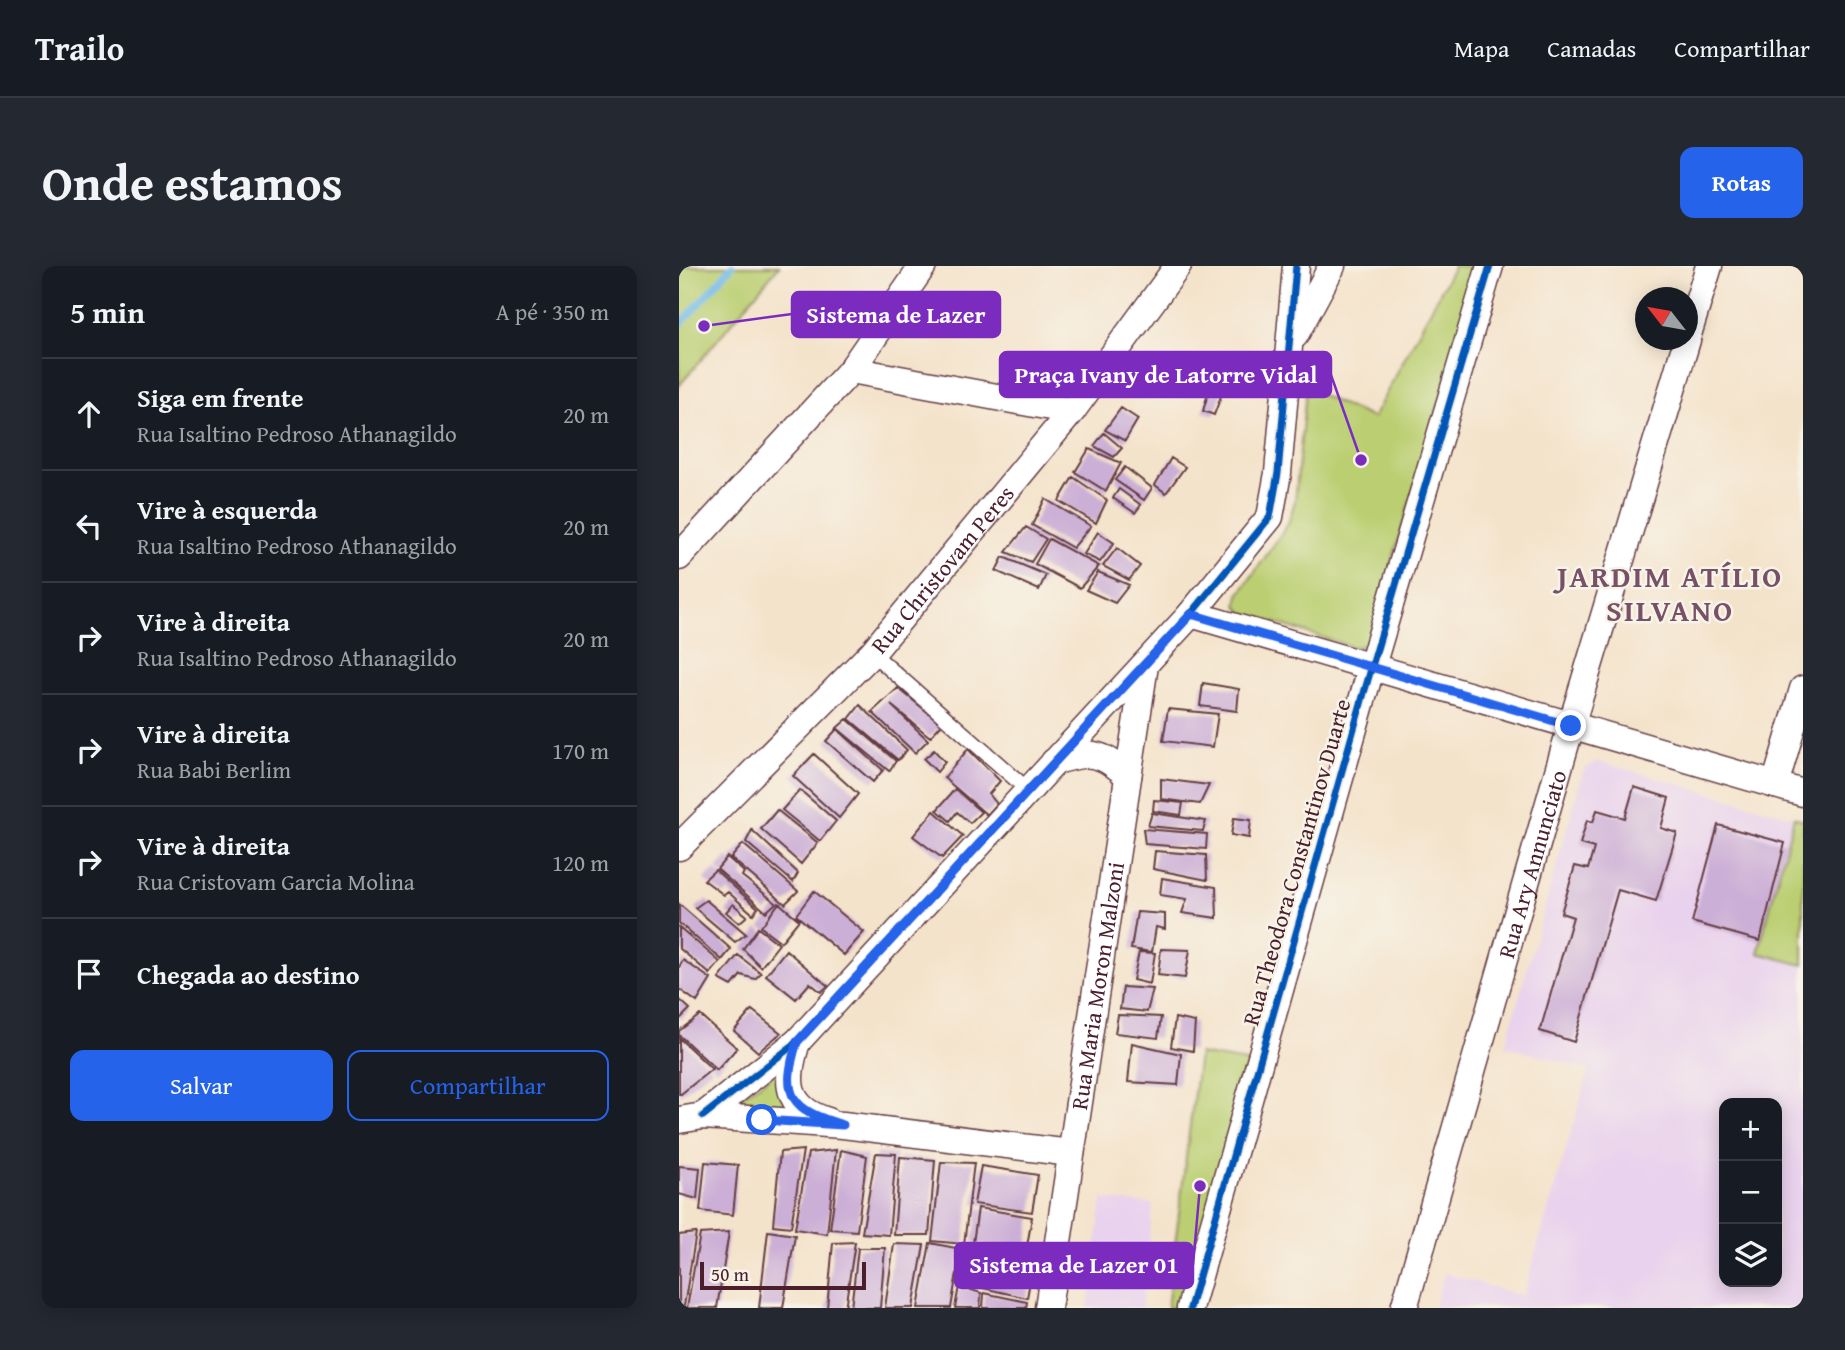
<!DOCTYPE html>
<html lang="pt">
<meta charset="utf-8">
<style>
:root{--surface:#171b24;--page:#242831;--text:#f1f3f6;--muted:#9ea1a6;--line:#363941;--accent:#2563eb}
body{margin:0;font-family:"Gentium Book Plus",serif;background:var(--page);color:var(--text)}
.controls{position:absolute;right:21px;bottom:21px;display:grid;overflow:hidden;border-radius:14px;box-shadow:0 4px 18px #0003}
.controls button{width:63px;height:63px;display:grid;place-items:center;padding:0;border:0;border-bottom:2px solid var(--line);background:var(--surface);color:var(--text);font:35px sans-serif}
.compass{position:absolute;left:956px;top:21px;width:63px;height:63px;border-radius:50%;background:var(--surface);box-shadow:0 4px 18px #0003;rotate:301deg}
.scale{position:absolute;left:21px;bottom:18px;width:166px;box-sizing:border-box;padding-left:7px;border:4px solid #4a1f2b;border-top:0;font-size:19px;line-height:24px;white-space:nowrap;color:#4a1f2b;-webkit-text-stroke:5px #f7f3e8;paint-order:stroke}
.stop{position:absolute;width:21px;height:21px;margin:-16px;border:5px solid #2563eb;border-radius:50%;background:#fff}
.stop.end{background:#2563eb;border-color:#fff;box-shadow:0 2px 7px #0008}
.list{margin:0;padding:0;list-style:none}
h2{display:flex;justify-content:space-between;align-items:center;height:91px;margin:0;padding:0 28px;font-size:30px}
h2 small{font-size:23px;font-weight:400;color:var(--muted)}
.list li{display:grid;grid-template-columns:46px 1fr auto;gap:21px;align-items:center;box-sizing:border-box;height:112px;padding:0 28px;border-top:2px solid var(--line)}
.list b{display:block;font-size:26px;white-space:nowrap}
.list p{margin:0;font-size:23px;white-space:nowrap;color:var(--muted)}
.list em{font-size:23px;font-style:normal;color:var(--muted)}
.actions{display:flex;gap:14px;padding:21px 28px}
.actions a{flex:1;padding:16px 0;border:2px solid var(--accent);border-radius:14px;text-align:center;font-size:24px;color:var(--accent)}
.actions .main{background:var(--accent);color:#fff}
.icon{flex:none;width:38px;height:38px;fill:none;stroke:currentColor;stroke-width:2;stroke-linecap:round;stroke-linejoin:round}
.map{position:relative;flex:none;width:1124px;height:1042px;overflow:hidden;border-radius:14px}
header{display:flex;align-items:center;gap:42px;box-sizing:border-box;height:98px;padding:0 35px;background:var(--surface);border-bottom:2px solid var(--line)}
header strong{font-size:33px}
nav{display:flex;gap:38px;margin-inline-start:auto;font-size:24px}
.intro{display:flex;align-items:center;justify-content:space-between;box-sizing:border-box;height:168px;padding:0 42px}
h1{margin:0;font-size:49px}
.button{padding:18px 32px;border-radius:14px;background:var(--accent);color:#fff;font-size:24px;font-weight:700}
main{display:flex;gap:42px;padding:0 42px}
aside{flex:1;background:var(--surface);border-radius:14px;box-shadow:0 4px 18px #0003}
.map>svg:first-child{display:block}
.built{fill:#e9d2ed;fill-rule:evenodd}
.green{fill:#bbcf72;stroke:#82774e;stroke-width:2}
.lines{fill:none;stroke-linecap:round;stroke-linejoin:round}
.stream{stroke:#72bbea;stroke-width:7}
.building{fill:#ccafd6}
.lane-casing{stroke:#643c43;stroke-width:17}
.street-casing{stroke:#643c43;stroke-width:29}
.lane{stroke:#fff;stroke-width:14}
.street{stroke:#fff;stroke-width:26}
.cycleway-casing{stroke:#f7f3e8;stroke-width:11}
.cycleway{stroke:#0057b8;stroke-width:7}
.route{stroke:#2563eb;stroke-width:9}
.labels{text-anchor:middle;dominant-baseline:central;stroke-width:5;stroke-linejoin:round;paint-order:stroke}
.street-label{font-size:23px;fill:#4a1f2b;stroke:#f7f3e8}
.district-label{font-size:30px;font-weight:bold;letter-spacing:2px;fill:#785167;stroke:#f7f3e8}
.leader{fill:none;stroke:#7b2cbf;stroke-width:2.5}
.callout-dot{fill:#7b2cbf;stroke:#f7f3e8;stroke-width:2.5}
.callout{fill:#7b2cbf;stroke:#7b2cbf;stroke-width:2.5}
.callout-label{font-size:24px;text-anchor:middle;font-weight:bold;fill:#fff}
</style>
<header>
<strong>Trailo</strong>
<nav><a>Mapa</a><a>Camadas</a><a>Compartilhar</a></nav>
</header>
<div class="intro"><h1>Onde estamos</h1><a class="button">Rotas</a></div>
<main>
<aside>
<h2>5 min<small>A pé · 350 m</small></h2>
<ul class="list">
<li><svg class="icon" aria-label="ahead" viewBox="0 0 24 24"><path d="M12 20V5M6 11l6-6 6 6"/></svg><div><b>Siga em frente</b><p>Rua Isaltino Pedroso Athanagildo</p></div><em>20 m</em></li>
<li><svg class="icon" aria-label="left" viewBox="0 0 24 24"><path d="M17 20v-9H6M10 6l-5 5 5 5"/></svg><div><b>Vire à esquerda</b><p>Rua Isaltino Pedroso Athanagildo</p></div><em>20 m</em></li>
<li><svg class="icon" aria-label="right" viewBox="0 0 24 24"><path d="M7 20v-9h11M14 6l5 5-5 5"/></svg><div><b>Vire à direita</b><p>Rua Isaltino Pedroso Athanagildo</p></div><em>20 m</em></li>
<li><svg class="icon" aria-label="right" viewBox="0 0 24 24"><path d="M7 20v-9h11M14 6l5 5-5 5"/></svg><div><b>Vire à direita</b><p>Rua Babi Berlim</p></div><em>170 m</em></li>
<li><svg class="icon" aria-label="right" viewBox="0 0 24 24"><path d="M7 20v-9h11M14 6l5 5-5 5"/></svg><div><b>Vire à direita</b><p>Rua Cristovam Garcia Molina</p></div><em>120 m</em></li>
<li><svg class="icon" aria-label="arrive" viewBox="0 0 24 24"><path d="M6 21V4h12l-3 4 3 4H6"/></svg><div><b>Chegada ao destino</b></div></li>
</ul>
<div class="actions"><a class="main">Salvar</a><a>Compartilhar</a></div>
</aside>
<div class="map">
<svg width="1124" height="1042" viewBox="0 0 1124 1042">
<rect width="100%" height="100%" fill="#f7f3e8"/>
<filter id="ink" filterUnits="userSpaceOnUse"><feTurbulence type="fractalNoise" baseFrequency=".0143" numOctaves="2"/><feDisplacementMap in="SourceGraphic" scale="14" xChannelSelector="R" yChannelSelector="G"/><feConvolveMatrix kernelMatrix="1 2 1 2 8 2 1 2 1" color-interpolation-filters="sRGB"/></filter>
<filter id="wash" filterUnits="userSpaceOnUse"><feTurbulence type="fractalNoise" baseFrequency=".00686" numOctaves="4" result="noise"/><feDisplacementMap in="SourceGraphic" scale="28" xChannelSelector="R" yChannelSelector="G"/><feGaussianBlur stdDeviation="1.57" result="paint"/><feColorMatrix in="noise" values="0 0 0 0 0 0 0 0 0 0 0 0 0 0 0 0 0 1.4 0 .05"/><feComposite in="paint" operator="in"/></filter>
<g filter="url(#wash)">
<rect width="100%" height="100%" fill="#f4e3cb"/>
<path class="built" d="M918,495L1115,551L1079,686L1124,699V1042L755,1041L765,1007L844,1030L910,804L826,780L905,503ZM1045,837H1098V1016H1045Z
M423,933L474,938L462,1042H409Z"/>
<path class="green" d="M0,0H100L0,120Z
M775,0H801L690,372L684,380L674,381L565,347L558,340L560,329L609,258L616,235L627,123L694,152Z
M1115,551L1124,554V699L1079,687Z
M520,788L573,797L504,1042H488Z
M101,807L114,847L46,841L93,810Z"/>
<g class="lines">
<path class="stream" d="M0,60L53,0"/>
</g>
<g id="blocks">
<path class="building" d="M532,117L545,122L535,149L524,145Z
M442,142L459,153L446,175L426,164Z
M425,167L443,182L435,191L415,180Z
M410,183L442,197L427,225L396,206Z
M492,192L506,201L487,227L476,219Z
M446,201L473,222L465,234L436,214Z
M394,211L428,234L417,257L380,235Z
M440,223L462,239L456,247L434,232Z
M366,233L412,260L394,282L353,259Z
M347,261L367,273L352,296L327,286Z
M419,266L435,277L421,296L405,288Z
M370,273L420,300L401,322L356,298Z
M438,282L461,300L450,314L424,300Z
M324,291L367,309L360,324L317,305Z
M419,306L450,319L436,337L407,324Z
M524,417L560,423L558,445L521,440Z
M219,422L263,458L251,471L212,439L249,474L236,487L193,446Z
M181,439L228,484L219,494L170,453Z
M489,443L539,448L534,481L484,475Z
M168,453L217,495L210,505L158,462Z
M158,463L204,504L194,516L147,475Z
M289,483L321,515L310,528L318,538L308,549L265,512Z
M255,484L266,496L258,506L245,493Z
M135,488L179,528L160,552L114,510Z
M482,513L530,519L521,538L482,533Z
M955,521L990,532L982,562L998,567L977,635L939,624L895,776L861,765L894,651L882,647L896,600L909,603L915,582L901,578L908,554L914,556L918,544L946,552Z
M276,523L302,546L291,557L278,546L271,555L258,544Z
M121,524L157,555L141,575L103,544Z
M475,534L504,537L502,549L474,545Z
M98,544L139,577L122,598L82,563Z
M255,545L284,570L263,592L234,570Z
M473,547L527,555L524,565L469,560Z
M555,552L572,554L570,572L552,569Z
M1039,559L1106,577L1081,675L1013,656Z
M464,563L528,568L527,583L466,578Z
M73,564L119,607L114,616L67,576Z
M64,578L119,625L106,638L52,592Z
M476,585L527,589L528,614L474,603Z
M48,591L65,606L63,610L97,637L87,646L38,603Z
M36,604L79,642L74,648L49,626L45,629L25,614Z
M483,612L537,621L538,652L503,647L508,633L481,629Z
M135,625L185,666L165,689L117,649Z
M27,634L67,668L56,676L16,642Z
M100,637L120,654L102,676L82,661Z
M0,638L52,683L43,694L0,657Z
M54,638L68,650L60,657L47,646Z
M458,646L486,648V663L477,661L473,686L452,683Z
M0,661L41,696L31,708L0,682Z
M79,662L100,678L82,701L64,683Z
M482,683L511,684L506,712L479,709Z
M107,684L149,720L142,726L131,717L117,733L87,709Z
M460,686L476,687L471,718L454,714Z
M59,689L82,707L76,713L62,709L53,720L40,713Z
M4,694L32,713L18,736L0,723V701Z
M444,721L474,723L468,746L441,743Z
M0,733L11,743L0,754Z
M73,744L102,767L79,786L55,765Z
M21,749L58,782L38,804L0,769V765Z
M439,749L482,751L479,772L436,767Z
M496,752L516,756L514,785L492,781Z
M0,772L33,803L2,828H0Z
M453,777L502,788L499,819L449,816Z
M124,884L112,961L94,959L101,886Z
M157,884L148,968L116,963L129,887Z
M162,884L188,890L178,965L151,963Z
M197,887L217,888L210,969L183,967Z
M221,891L256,894L250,969H215Z
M26,896L59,899L54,949L21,945Z
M262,896L295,897L285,978L253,975Z
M0,900L21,902L18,933L0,928Z
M302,900L359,909L353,946L295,938Z
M299,942L353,951L347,986L294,977Z
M89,965L116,969L104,1042H80Z
M50,966L38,1042H8L21,968Z
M17,967L5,1040L0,1041V969Z
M176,976L166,1042H148L154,977Z
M251,977L282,983L272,1042H239Z
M215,978L245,979L234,1042H206Z
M179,982H206L201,1042H172Z
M284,1007L351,1015L348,1032L282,1017Z
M280,1020L302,1027L301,1042H276Z
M305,1027L348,1036L347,1042H304Z"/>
</g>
</g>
<g filter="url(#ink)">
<use href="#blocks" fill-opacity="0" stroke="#643c43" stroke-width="2"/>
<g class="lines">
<g class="lane-casing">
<path id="lane" d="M193,387L349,524"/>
</g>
<g class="street-casing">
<g id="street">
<path d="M616,69L653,0"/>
<path d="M1008,72L1030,0"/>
<path d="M172,104L393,145"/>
<path d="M0,291L172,104L244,0"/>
<path d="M512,348L1124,527"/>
<path d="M375,496C410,484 422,485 449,510"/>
<path d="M1096,519L1124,423"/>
<path id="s1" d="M0,581L193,387L393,145L499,0"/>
<path d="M118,776C106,814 105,842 149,855"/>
<path d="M24,850L118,776L512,348L591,251L599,207L617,0"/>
<path d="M0,854L24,850L164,859L392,887"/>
<path id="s2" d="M369,1042L466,399"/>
<path d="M511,1042L685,427L811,0"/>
<path id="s3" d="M725,1042L892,460L1008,74"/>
</g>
</g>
<use href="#lane" class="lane"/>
<use href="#street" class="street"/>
<g class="cycleway-casing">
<path id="cycleway" d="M24,850L118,776L512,348L591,251L599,207L617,0
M511,1042L685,427L811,0"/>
</g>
<use href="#cycleway" class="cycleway"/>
</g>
</g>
<g class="lines" filter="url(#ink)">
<path class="route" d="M83,854L164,859C112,844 101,830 118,776L512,348L892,460"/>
</g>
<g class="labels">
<g class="street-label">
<text stroke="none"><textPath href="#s1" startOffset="383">Rua Christovam Peres</textPath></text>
<text transform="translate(617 596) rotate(-74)">Rua Theodora Constantinov Duarte</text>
<text stroke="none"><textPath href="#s3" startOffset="462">Rua Ary Annunciato</textPath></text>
<text stroke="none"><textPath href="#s2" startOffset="326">Rua Maria Moron Malzoni</textPath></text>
</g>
<g class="district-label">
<text x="991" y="310">JARDIM ATÍLIO<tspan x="991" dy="34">SILVANO</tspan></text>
</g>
</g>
<path class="leader" d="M25 60L113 48M682 194L652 109M521 920L514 999"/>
<g class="callout-dot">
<circle cx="25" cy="60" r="7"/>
<circle cx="682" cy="194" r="7"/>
<circle cx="521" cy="920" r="7"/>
</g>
<g class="callout">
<rect x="113" y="26" width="208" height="45" rx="7"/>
<rect x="321" y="86" width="331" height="45" rx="7"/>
<rect x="276" y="977" width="238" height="45" rx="7"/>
</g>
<g class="callout-label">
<text x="217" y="57">Sistema de Lazer</text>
<text x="487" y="117">Praça Ivany de Latorre Vidal</text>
<text x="395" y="1007">Sistema de Lazer 01</text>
</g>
</svg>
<div class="controls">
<button>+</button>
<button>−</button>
<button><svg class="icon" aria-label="layers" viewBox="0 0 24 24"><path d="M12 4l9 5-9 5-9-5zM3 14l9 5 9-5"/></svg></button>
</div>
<svg class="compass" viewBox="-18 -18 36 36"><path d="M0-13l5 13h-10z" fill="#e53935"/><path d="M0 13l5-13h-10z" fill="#9ea1a6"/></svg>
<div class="scale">50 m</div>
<div class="stop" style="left:83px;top:854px"></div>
<div class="stop end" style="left:892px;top:460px"></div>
</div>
</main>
